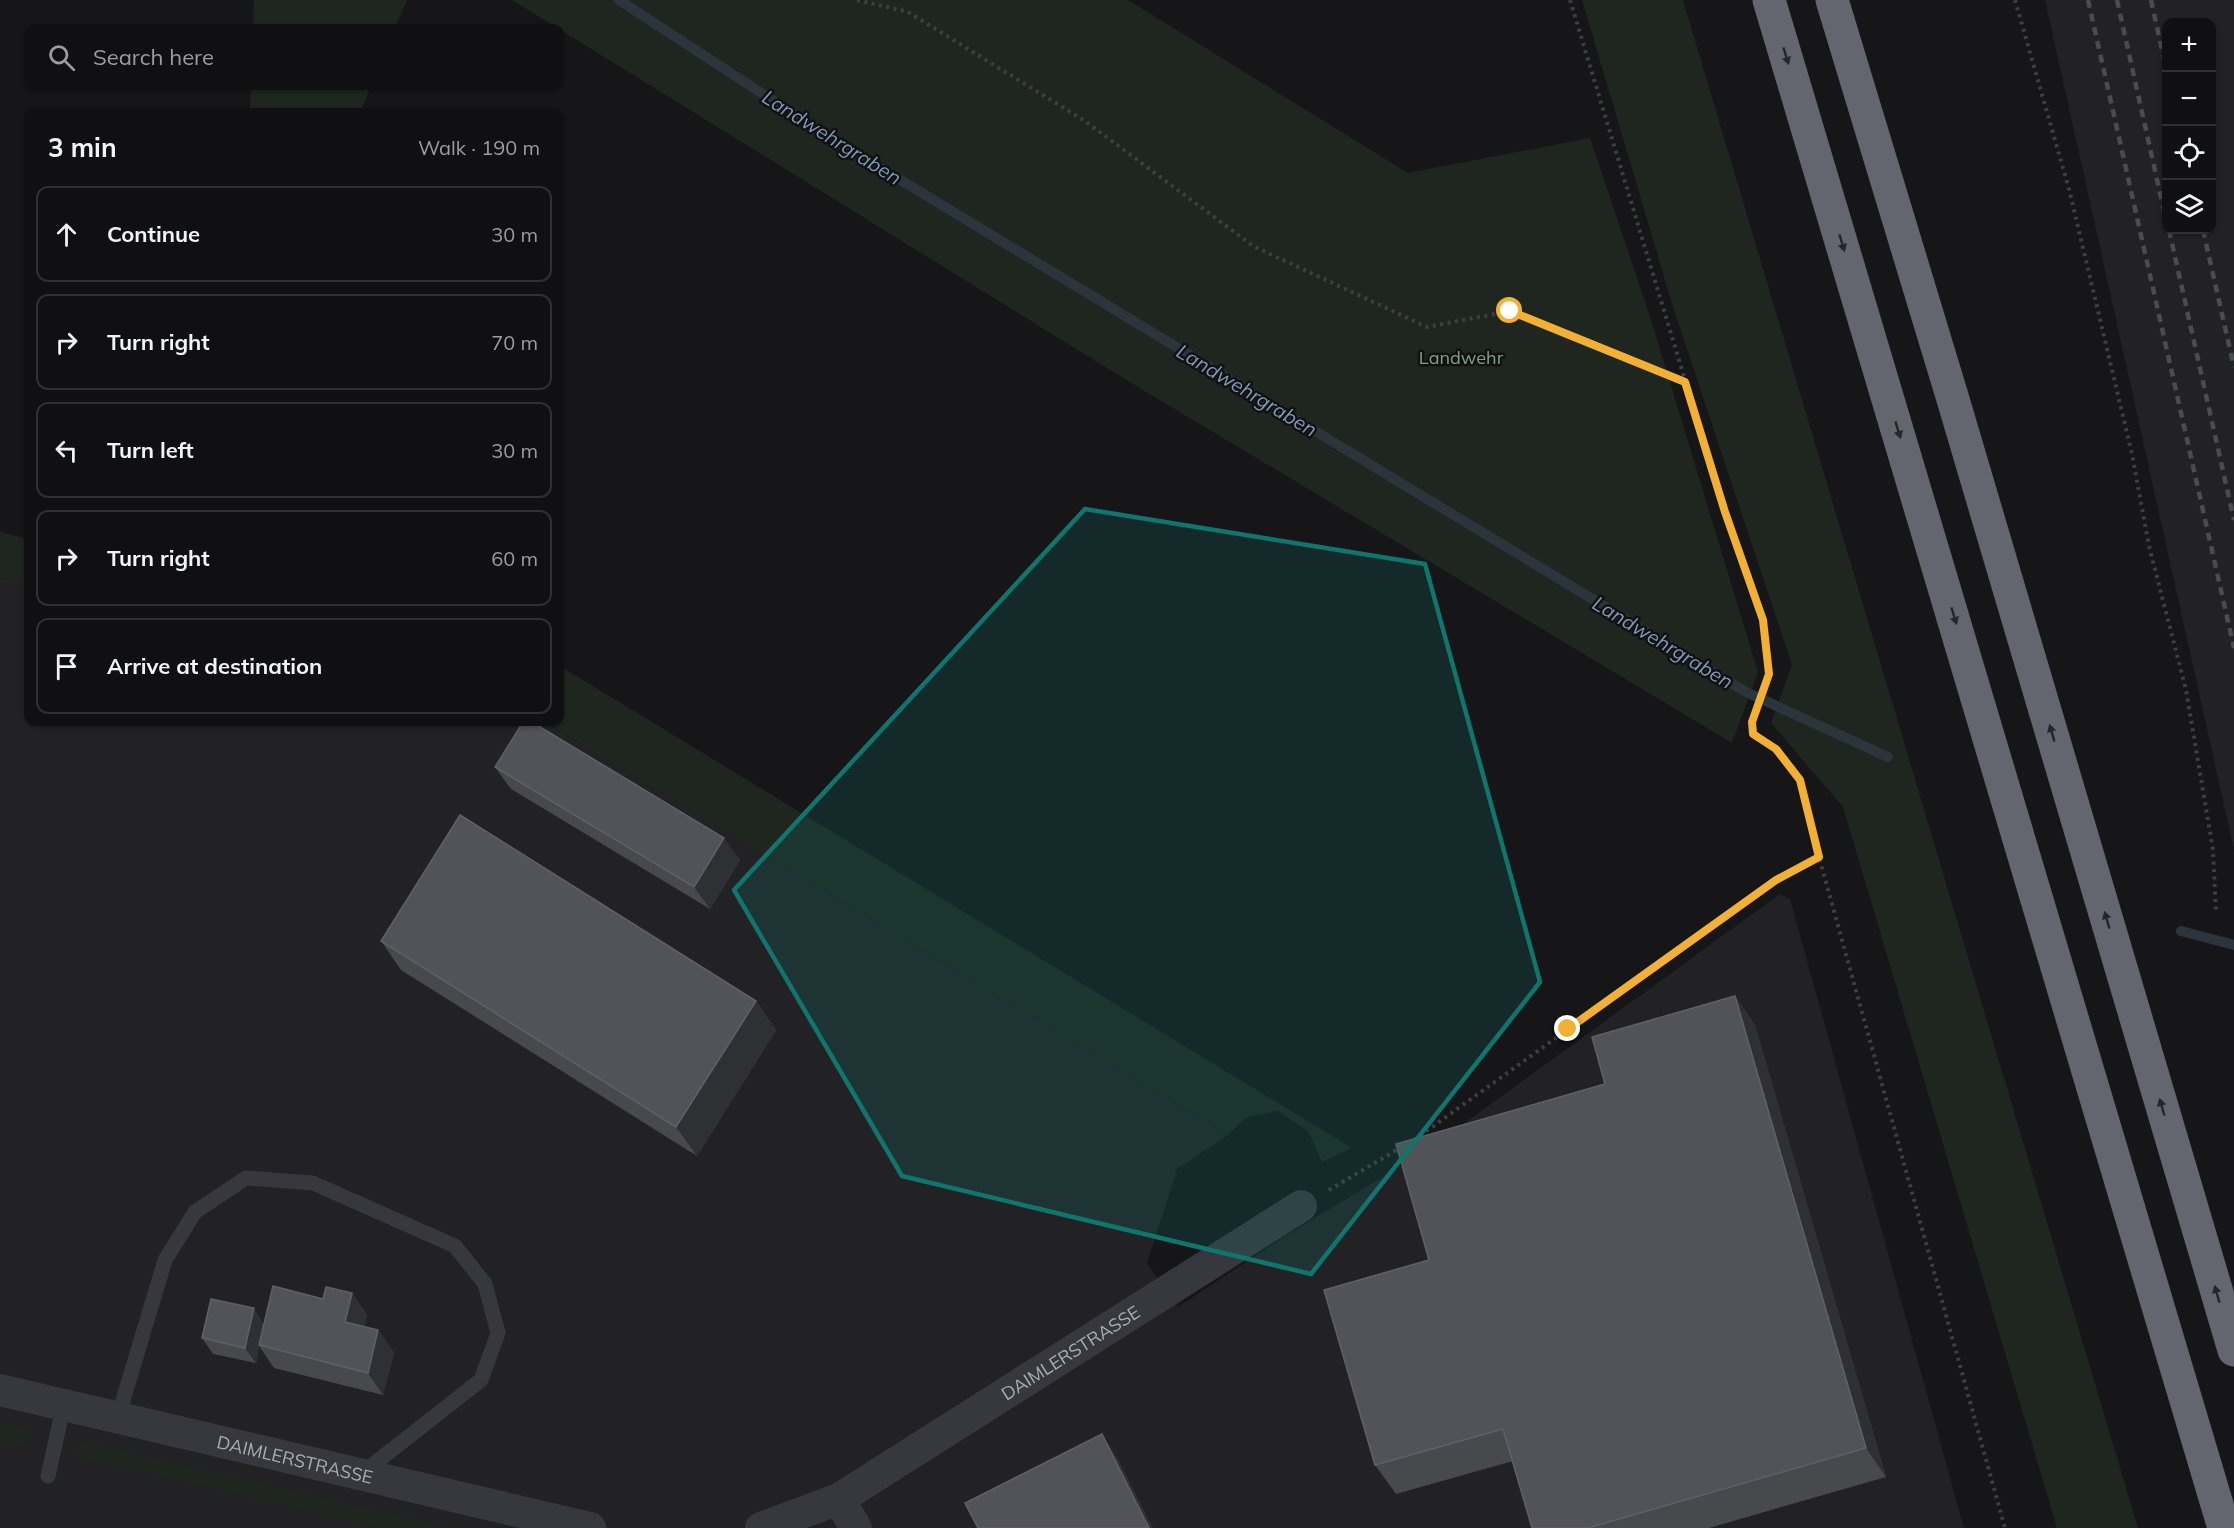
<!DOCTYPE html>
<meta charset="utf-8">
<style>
:root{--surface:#101012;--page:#19191b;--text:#f1f3f6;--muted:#9c9d9f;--line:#303032}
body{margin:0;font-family:Mulish,sans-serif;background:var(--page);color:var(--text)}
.controls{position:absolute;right:18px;top:18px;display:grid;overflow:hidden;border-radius:12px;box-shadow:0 2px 4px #0004}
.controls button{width:54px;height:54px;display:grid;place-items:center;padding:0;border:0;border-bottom:2px solid var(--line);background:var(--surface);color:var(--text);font:30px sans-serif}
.stop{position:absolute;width:18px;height:18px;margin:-14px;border:4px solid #f2b134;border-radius:50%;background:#fff}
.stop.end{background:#f2b134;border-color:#fff;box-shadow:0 2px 6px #0008}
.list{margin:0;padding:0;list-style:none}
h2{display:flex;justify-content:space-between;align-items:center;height:78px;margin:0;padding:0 24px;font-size:26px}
h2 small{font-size:20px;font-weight:400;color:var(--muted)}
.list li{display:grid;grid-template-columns:39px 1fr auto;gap:18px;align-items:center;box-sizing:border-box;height:96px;margin:0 12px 12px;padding:0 12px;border:2px solid var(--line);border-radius:12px}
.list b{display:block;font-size:22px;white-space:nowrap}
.list em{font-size:20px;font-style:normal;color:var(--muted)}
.icon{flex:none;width:33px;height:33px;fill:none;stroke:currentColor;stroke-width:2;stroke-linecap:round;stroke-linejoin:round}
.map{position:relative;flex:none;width:2234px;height:1528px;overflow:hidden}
.search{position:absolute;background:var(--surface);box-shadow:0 2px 4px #0004;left:24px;top:24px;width:540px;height:66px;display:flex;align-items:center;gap:15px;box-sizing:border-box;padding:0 21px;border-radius:12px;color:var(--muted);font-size:22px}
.panel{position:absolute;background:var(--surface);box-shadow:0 2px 4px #0004;left:24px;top:108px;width:540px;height:618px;border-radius:12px}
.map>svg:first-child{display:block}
.built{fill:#222225;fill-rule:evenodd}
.green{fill:#1e261f}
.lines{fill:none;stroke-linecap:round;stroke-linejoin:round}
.stream{stroke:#2c353c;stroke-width:10}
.path{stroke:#3d3f44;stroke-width:4;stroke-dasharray:3 4.5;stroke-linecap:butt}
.lane{stroke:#37383d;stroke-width:15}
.street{stroke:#37383d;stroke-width:32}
.highway{stroke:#63666e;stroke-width:33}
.rail{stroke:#4a4c52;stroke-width:4.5;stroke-dasharray:8 6;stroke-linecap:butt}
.wall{fill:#47494d}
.shaded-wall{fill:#2f3033}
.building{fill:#525359;stroke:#5f6168;stroke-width:1.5}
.oneway{fill:#26262a}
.route{stroke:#f2b134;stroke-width:8}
.marked{fill:#0f766e;fill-opacity:0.2;stroke:#0f766e;stroke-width:4.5;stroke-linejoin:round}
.labels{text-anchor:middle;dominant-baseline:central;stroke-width:5;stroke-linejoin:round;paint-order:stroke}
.park-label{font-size:18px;fill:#7fa381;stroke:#111113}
.street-label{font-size:18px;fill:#a8adb8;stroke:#111113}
.water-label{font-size:20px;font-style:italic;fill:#7f9bb3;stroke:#111113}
</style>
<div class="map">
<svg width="2234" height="1528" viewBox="0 0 2234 1528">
<rect width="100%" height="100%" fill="#161618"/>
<path class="built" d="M2045,0H2234V850L2141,432ZM2166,22H2212V230H2166Z
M0,578L28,585V722H545L1228,1135L1177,1169L1147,1263L1178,1307L1285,1236L1429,1149L1780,894L1790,899L1964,1528H0Z"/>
<path class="green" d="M254,0H407L395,28H253Z
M512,0H1128L1408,173L1590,138L1649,313L1758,672L1732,743L1133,384Z
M1582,0H1683L2138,1528H2057L1843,807L1771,723L1792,665L1673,307Z
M251,86H371L360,112H250Z
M0,532L28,539V585L0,578Z
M560,666L1352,1148L1322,1162L1308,1131L1278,1111L1247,1117L1228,1135L545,722H560Z
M0,1421L28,1428L34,1438L19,1447L0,1442Z
M82,1441L457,1528H377L79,1458L75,1449Z"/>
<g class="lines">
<path class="stream" d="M619,0L818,130L1746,692L1888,757
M2181,931L2234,945"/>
<path class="path" d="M857,0L908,12L1085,121L1253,246L1427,327L1510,311L1684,382
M1570,0L1725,512L1763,620L1769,674L1752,722L1753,734L1776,749L1800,780L1819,857L2005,1528
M2015,0L2069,189L2132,454L2149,546L2186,690L2213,850L2216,914
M1414,1140L1776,880L1819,857
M1329,1190L1400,1148"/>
<path class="lane" d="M118,1417L165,1260L195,1212L246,1178L313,1183L455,1246L485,1284L498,1333L481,1380L361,1474
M48,1476L64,1404"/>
<g class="street">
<path id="s1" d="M0,1390L590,1528"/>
<path d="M839,1499L856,1528"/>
<path id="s2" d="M761,1528L839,1499L1301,1206"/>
</g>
<path class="highway" d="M1769,0L2224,1528
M1832,0L1952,396L2234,1350"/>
<path class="rail" d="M2088,0L2234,648
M2117,0L2166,220
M2151,0L2166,68
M2169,230L2234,520
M2203,230L2234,367"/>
</g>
<path class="wall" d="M495,767L740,860L710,909L511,789Z
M381,941L756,1001L776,1030L697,1156L401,970Z
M1735,996L1755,1025L1886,1477L1709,1528H1532L1513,1461L1396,1494L1375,1465L1429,1260Z
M352,1293L367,1315L364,1327L378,1330L394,1353L383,1395L274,1368L259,1346L256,1363L213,1354L202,1338L264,1324L323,1299Z"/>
<path class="shaded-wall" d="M724,838L740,860L710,909L694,887Z
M1735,996L1755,1025L1886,1477L1866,1448Z
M756,1001L776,1030L697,1156L676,1127Z
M352,1293L367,1315L360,1344L345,1322Z
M254,1308L264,1324L256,1363L245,1348Z
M378,1330L394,1353L383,1395L368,1373Z
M1102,1434L1117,1457L1153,1528H1149Z"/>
<path class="building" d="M523,722H532L724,838L694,887L495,767Z
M460,815L756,1001L676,1127L381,941Z
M1735,996L1866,1448L1588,1528H1532L1503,1429L1375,1465L1324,1290L1429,1260L1396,1144L1605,1084L1592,1037Z
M273,1286L323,1299L326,1287L352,1293L345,1322L378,1330L368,1373L259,1345Z
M211,1299L254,1308L245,1348L202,1338Z
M1102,1434L1149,1528H978L965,1503Z"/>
<defs><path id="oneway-solid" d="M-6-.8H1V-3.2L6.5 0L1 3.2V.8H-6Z" transform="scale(1.5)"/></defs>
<g class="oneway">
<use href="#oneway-solid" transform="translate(1786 56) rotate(73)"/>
<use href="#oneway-solid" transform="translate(1842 243) rotate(73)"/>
<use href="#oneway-solid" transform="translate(1898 430) rotate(73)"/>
<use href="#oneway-solid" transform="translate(1954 616) rotate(73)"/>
<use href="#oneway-solid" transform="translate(2052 733) rotate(-106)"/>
<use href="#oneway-solid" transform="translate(2107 920) rotate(-106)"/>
<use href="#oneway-solid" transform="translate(2162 1107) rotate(-106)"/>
<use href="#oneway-solid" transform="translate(2217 1294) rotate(-106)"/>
</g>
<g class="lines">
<path class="route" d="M1510,311L1685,382L1725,512L1763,620L1769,674L1752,722L1753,734L1776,749L1800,780L1819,857L1776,880L1568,1029"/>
</g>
<path class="marked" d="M1085,509L1425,564L1540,982L1311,1274L902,1176L734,890Z"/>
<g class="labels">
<g class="park-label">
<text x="1461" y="357">Landwehr</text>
</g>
<g class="street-label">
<text stroke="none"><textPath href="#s2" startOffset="357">DAIMLERSTRASSE</textPath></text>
<text stroke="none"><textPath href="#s1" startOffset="303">DAIMLERSTRASSE</textPath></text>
</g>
<g class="water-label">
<text transform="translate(832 137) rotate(32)">Landwehrgraben</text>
<text transform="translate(1247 390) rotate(31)">Landwehrgraben</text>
<text transform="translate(1663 642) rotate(31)">Landwehrgraben</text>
</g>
</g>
</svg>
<div class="controls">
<button>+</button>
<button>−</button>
<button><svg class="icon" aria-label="locate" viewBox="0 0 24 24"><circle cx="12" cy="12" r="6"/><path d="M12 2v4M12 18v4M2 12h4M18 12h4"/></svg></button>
<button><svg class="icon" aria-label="layers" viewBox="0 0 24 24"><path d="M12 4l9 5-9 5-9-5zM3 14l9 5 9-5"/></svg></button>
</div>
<div class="stop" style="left:1510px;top:311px"></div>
<div class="stop end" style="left:1568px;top:1029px"></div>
<div class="search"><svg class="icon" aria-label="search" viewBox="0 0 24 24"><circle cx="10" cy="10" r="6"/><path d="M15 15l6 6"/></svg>Search here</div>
<section class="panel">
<h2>3 min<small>Walk · 190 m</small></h2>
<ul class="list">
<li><svg class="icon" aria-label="ahead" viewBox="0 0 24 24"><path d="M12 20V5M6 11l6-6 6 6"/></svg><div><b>Continue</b></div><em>30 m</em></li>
<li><svg class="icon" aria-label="right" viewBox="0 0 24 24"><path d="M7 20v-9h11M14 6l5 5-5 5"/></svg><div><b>Turn right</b></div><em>70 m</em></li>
<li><svg class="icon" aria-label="left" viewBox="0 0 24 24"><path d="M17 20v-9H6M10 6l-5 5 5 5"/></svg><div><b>Turn left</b></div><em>30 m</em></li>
<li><svg class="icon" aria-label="right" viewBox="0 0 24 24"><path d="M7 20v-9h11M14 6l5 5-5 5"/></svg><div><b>Turn right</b></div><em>60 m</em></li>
<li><svg class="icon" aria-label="arrive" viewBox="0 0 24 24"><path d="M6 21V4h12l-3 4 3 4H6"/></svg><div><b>Arrive at destination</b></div></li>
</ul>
</section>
</div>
